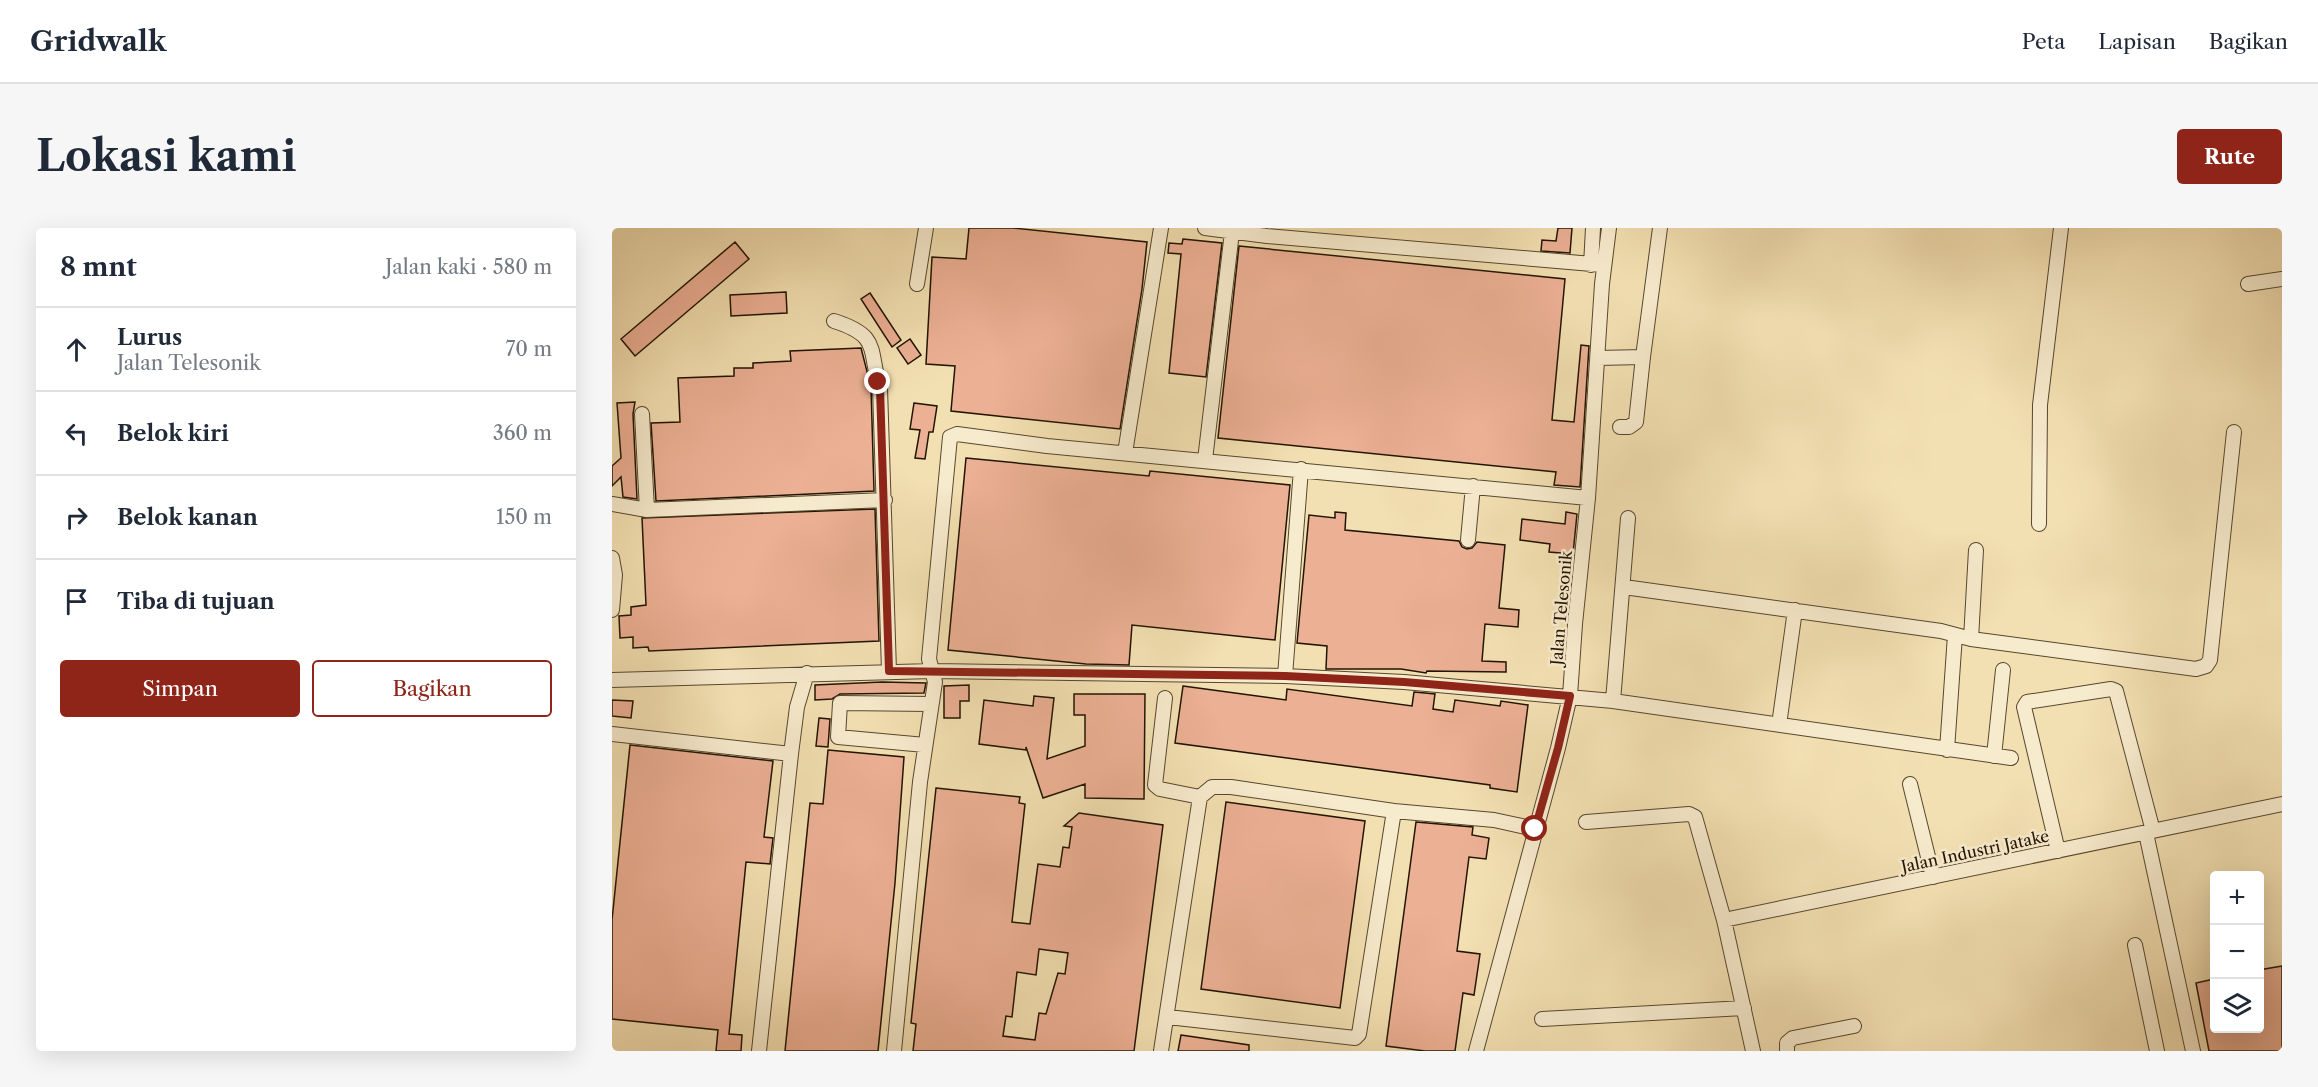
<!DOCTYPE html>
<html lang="id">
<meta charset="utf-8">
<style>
:root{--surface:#fff;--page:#f6f6f7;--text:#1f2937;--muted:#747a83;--line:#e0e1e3;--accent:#8f2418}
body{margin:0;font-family:"Libre Caslon Text",serif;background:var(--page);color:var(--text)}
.controls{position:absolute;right:18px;bottom:18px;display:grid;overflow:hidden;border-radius:6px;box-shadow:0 6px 24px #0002}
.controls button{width:54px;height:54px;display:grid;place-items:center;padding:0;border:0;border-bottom:2px solid var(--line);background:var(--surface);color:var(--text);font:30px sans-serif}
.stop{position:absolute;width:18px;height:18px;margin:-14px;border:4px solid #8f2418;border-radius:50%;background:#fff}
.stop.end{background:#8f2418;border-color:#fff;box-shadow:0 2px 6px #0008}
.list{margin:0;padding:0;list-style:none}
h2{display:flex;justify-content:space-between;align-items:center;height:78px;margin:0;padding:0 24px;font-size:26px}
h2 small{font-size:20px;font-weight:400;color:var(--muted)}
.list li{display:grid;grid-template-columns:39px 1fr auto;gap:18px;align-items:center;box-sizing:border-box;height:84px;padding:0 24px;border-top:2px solid var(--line)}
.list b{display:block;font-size:22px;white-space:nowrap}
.list p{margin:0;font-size:20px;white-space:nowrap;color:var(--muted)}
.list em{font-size:20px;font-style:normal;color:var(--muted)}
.actions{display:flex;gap:12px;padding:18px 24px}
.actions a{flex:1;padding:14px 0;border:2px solid var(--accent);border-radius:6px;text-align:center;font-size:21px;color:var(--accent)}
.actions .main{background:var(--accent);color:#fff}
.icon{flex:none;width:33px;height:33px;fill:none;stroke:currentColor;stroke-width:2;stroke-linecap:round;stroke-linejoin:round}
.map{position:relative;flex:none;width:1670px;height:823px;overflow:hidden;border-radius:6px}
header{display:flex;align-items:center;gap:36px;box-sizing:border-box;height:84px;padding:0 30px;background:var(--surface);border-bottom:2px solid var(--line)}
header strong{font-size:28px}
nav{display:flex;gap:33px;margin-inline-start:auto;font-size:21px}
.intro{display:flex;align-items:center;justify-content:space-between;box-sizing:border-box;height:144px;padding:0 36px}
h1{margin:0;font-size:42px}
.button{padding:15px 27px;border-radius:6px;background:var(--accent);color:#fff;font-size:21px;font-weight:700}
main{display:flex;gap:36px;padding:0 36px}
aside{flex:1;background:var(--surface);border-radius:6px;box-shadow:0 6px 24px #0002}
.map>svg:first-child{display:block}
.building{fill:#ecb094;stroke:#211402;stroke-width:1.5;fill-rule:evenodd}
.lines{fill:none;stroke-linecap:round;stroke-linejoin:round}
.minor-casing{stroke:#56472e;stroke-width:16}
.minor{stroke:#f7ebcd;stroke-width:14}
.route{stroke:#8f2418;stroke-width:8}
.labels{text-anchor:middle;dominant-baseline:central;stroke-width:5;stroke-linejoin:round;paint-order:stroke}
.street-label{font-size:16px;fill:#211402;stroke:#f7ebcd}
</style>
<header>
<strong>Gridwalk</strong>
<nav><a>Peta</a><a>Lapisan</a><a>Bagikan</a></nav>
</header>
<div class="intro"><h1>Lokasi kami</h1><a class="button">Rute</a></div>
<main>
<aside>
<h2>8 mnt<small>Jalan kaki · 580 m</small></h2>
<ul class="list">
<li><svg class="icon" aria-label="ahead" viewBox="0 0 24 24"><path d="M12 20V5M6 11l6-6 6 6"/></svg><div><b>Lurus</b><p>Jalan Telesonik</p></div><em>70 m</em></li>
<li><svg class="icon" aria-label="left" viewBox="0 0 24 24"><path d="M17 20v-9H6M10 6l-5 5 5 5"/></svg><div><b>Belok kiri</b></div><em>360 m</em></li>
<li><svg class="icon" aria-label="right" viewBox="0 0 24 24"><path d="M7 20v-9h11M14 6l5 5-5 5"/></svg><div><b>Belok kanan</b></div><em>150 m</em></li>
<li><svg class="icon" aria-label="arrive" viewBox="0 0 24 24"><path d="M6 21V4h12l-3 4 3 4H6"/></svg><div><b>Tiba di tujuan</b></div></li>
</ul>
<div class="actions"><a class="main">Simpan</a><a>Bagikan</a></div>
</aside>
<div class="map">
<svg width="1670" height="823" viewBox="0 0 1670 823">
<rect width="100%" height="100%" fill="#f3e0b2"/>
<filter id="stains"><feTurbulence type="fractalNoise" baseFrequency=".00333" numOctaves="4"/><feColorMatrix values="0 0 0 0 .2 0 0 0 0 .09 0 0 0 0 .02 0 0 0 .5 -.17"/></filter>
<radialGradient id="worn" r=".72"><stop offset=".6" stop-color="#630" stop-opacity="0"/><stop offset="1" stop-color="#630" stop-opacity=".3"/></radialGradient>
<path class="building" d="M357,0H401L535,14L530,61L508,201L339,183L343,138L314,136L320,29L354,31Z
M946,0H960L958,25L929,23L930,12L944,13Z
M571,11L610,15L594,149L557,145L569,26L556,25L557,15L570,16Z
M123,14L137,31L23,128L9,111Z
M627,18L953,51L940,192L962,194L969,117L977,118L968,259L942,257L944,244L606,210Z
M174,64L175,85L119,88L118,67Z
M258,65L289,112L280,119L249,71Z
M298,111L309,127L296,136L285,120Z
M249,120L259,159L262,263L44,273L39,195L68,194L66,150L122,148V140H141V135L179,133L178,123Z
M23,174L21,186L25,271L11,269L9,249L0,258V238L9,230L5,175Z
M302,175L325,178L321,204H317L313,231L303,230L308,202L298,201Z
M354,230L537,248L538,243L678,257L663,412L520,397L517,437L474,436L336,422Z
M263,281L267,413L37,423L36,419L21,420V409L8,410L7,388L19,387V379L34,377L30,290Z
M723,284L734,285L733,302L847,313L850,319L855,321L860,320L865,314L893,317L887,380L907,382L906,399L873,396L870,433L894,434V444L815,443L814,445L789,441H714L715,418L685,415L697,287L723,290Z
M954,284L965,286L961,326L937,324L938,316L908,312L910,291L953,296Z
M270,454L314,455L312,465L228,466L220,471L203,472V457Z
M357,457V473H348V490H332V458Z
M571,458L674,472L675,461L800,478L802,464L813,465L823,466L821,481L841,484L843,472L888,478L889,473L916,477L905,564L878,560V557L563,515Z
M462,466H533L532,571L473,570V556L431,570L414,519V522L367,516L372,472L421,478L422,468L442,470L435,531L473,518V487H462Z
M0,472L21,473L19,490L0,488Z
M207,490L218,491L216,519L204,518Z
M18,517L161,533L152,609L161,610L158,636L134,634L117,806L130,807L129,823H104L106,802L0,791V692Z
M216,522L292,529L283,655L266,823H173L198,575L211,576Z
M324,560L408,569L407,575L413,576L400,694L418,696L426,636L448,639L451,619L457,620L460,599L452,598L467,585L551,597L522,823H301L304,796L299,795ZM427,721L456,725L453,746L446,745L434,786L427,785L423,812L391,808L394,788L400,789L405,744L424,747Z
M614,574L753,593L728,780L589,761Z
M804,594L861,599L860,607L877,610L874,631L857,629L845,723L868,726L862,767L851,765L843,823H813L774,818Z
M1670,738V823H1597L1584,755L1602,751V801H1647V742Z
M569,807L637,817V823H566Z"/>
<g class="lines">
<g class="minor-casing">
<path id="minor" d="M593,0L655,8L992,37
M979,37L981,0
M305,56L314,0
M1636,56L1670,51
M222,93C269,108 256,121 268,160L277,443
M986,130L1031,129L1048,0
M30,186L35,282
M1008,199H1017L1024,194L1031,129
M513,225L549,0
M593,232L620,4
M0,276L35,282L273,272
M1427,296L1428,177L1449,0
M856,312L861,258
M0,330L3,347L0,382
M1012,359L1329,403L1359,411L1364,322
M1359,411L1584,441L1594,438L1598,432L1622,204
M673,448L689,241
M0,452L320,443L673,448L792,454L1001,473L1399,530
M553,470L543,557L548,561L588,569
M1001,473L1016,290
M1167,497L1183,382
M0,506L179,526
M313,517L226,509L228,475L319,476
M1335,522L1343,407
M1382,528L1391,442
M1298,556L1321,649
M974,594L1077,586L1083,589L1112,692
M1534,605L1581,823
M1446,623L1412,479L1415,474L1499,461L1504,463L1541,603
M1523,717L1545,823
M556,789L743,810L747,806L782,583
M930,791L1132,780
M147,823L179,526L185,479L195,445
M282,823L308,554L323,454L317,431L338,209L345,206L435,218L976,270
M549,823L588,569L600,559H619L782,583L882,592L923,601
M864,823L946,520L958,468L963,396L976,270L990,56L997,0
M1141,823L1112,692L1670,576
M1175,823V815L1181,810L1242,798"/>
</g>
<use href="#minor" class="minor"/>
</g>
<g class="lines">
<path class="route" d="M266,154L268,160L277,443L673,448L792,454L958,468L946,520L923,601"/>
</g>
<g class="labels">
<g class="street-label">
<text transform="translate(949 380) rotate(-85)">Jalan Telesonik</text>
<text transform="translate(1363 623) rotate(-12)">Jalan Industri Jatake</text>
</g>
</g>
<rect width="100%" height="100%" filter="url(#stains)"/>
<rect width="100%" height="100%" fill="url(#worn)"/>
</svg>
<div class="controls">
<button>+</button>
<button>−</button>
<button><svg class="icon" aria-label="layers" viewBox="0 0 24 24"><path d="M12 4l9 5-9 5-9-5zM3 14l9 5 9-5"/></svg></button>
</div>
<div class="stop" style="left:923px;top:601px"></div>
<div class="stop end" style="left:266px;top:154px"></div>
</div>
</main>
